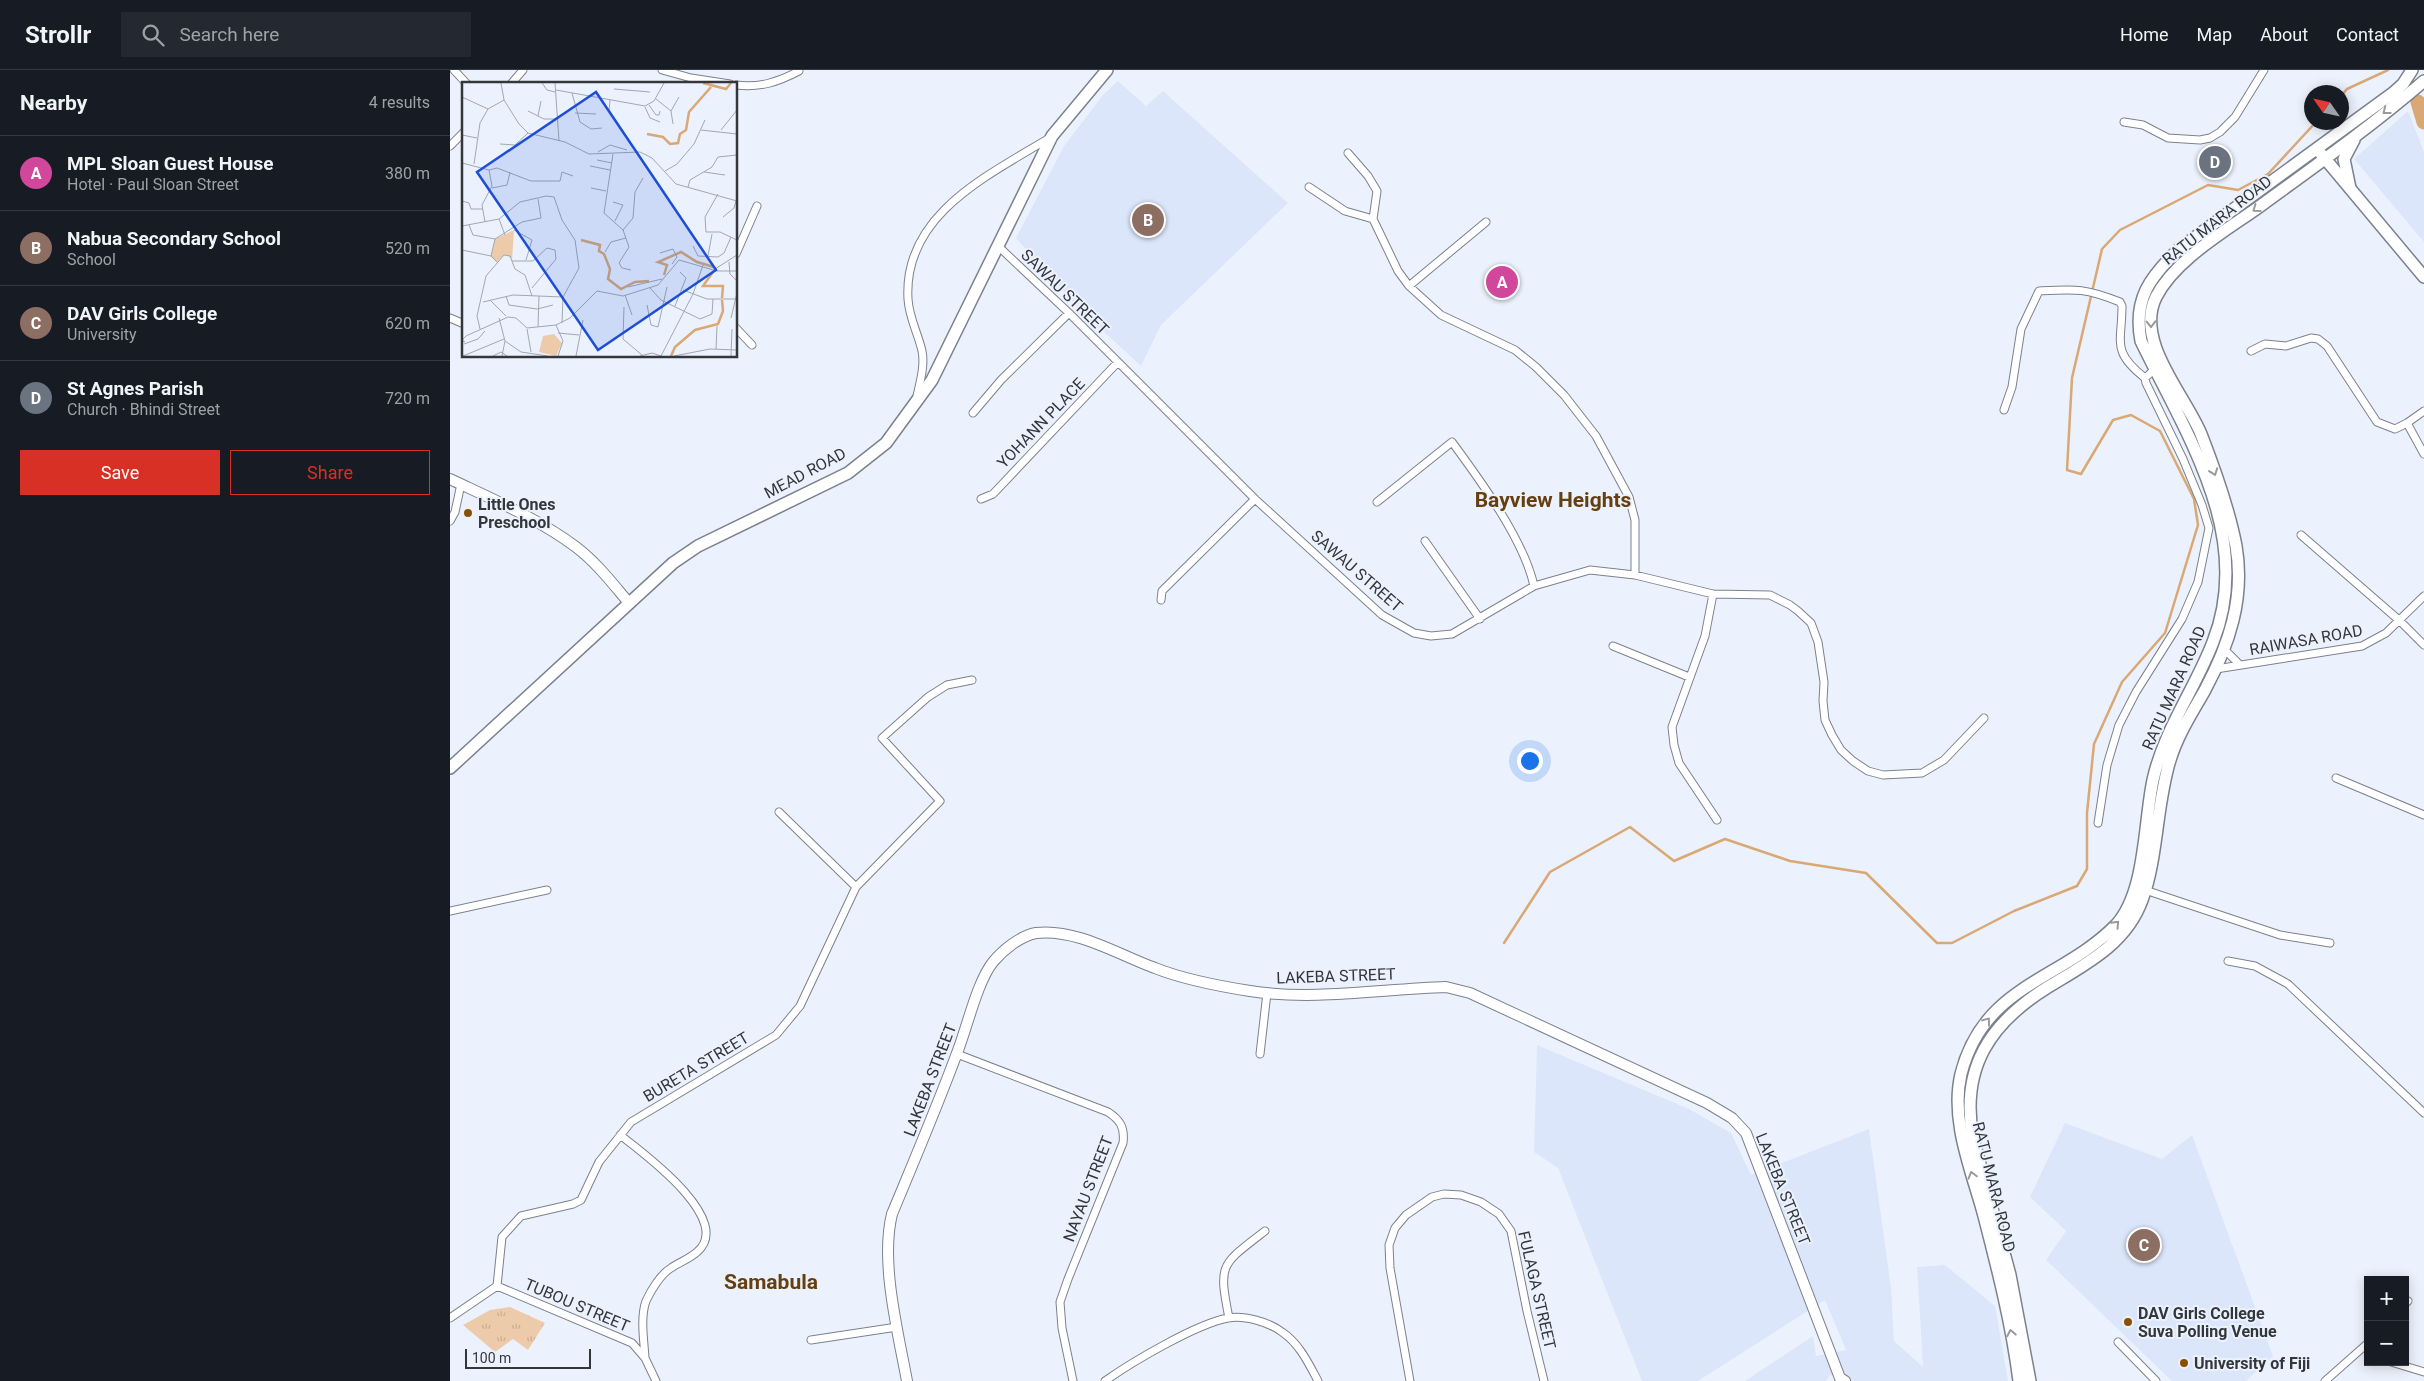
<!DOCTYPE html>
<meta charset="utf-8">
<style>
:root{--surface:#171b24;--page:#242831;--text:#f1f3f6;--muted:#9ea1a6;--line:#363941;--accent:#d93025}
body{margin:0;font-family:Roboto,sans-serif;background:var(--page);color:var(--text)}
.controls{position:absolute;right:15px;bottom:15px;display:grid;overflow:hidden;border-radius:0px;box-shadow:0 2px 12px #0003}
.controls button{width:45px;height:45px;display:grid;place-items:center;padding:0;border:0;border-bottom:1px solid var(--line);background:var(--surface);color:var(--text);font:25px sans-serif}
.compass{position:absolute;left:1854px;top:15px;width:45px;height:45px;border-radius:50%;background:var(--surface);box-shadow:0 2px 12px #0003;rotate:304deg}
.scale{position:absolute;left:15px;bottom:12px;width:126px;box-sizing:border-box;padding-left:5px;border:2px solid #33363b;border-top:0;font-size:14px;line-height:18px;white-space:nowrap;color:#33363b;-webkit-text-stroke:4px #ecf2fd;paint-order:stroke}
.you{position:absolute;left:1079px;top:690px;width:18px;height:18px;margin:-12px;border:4px solid #fff;border-radius:50%;background:#1a73e8;box-shadow:0 0 0 8px #1a73e833}
.badge{display:grid;place-items:center;width:32px;height:32px;border-radius:50%;background:var(--accent);color:#fff;font-size:16px;font-weight:700}
.pin{position:absolute;translate:-50% -50%;border:2px solid #fff;box-shadow:0 1px 5px #0006}
.list{margin:0;padding:0;list-style:none}
h2{display:flex;justify-content:space-between;align-items:center;height:65px;margin:0;padding:0 20px;font-size:21px}
h2 small{font-size:16px;font-weight:400;color:var(--muted)}
.list li{display:grid;grid-template-columns:32px 1fr auto;gap:15px;align-items:center;box-sizing:border-box;height:75px;padding:0 20px;border-top:1px solid var(--line)}
.list b{display:block;font-size:19px;white-space:nowrap}
.list p{margin:0;font-size:16px;white-space:nowrap;color:var(--muted)}
.list em{font-size:16px;font-style:normal;color:var(--muted)}
.actions{display:flex;gap:10px;padding:15px 20px}
.actions a{flex:1;padding:11px 0;border:1px solid var(--accent);border-radius:0px;text-align:center;font-size:18px;color:var(--accent)}
.actions .main{background:var(--accent);color:#fff}
.icon{flex:none;width:28px;height:28px;fill:none;stroke:currentColor;stroke-width:2;stroke-linecap:round;stroke-linejoin:round}
.map{position:relative;flex:none;width:1974px;height:1311px;overflow:hidden}
header{display:flex;align-items:center;gap:30px;box-sizing:border-box;height:70px;padding:0 25px;background:var(--surface);border-bottom:1px solid var(--line)}
header strong{font-size:24px}
nav{display:flex;gap:28px;margin-inline-start:auto;font-size:18px}
.search{width:350px;height:45px;background:var(--page);display:flex;align-items:center;gap:12px;box-sizing:border-box;padding:0 18px;border-radius:0px;color:var(--muted);font-size:19px}
main{display:flex}
aside{flex:1;background:var(--surface)}
.map>svg:first-child{display:block}
.built{fill:#dce6fb}
.park{fill:url(#park-tufts)}
.lines{fill:none;stroke-linecap:round;stroke-linejoin:round}
.stream{stroke:#d9a875;stroke-width:2.5}
.river{stroke:#d9a875;stroke-width:15}
.minor-casing{stroke:#7b818d;stroke-width:9}
.secondary-casing{stroke:#7b818d;stroke-width:12}
.primary-casing{stroke:#7b818d;stroke-width:14}
.trunk-casing{stroke:#7b818d;stroke-width:14}
.minor{stroke:#fff;stroke-width:7}
.secondary{stroke:#fff;stroke-width:10}
.primary{stroke:#fff;stroke-width:11}
.trunk{stroke:#fff;stroke-width:11}
.oneway{stroke:#999a9d}
.poi-dot{fill:#875100;stroke:#ecf2fd;stroke-width:2}
.labels{text-anchor:middle;dominant-baseline:central;stroke-width:4;stroke-linejoin:round;paint-order:stroke}
.street-label{font-size:16px;fill:#33363b;stroke:#ecf2fd}
.poi-label{font-size:16px;font-weight:bold;fill:#33363b;stroke:#ecf2fd;text-anchor:start}
.district-label{font-size:21px;font-weight:bold;fill:#653f0f;stroke:#ecf2fd}
.inset-river{fill:none;stroke:#d9a875;stroke-width:2.5}
.inset-road{fill:none;stroke:#a2a7af;stroke-width:1}
.view{fill:#1d4ed8;fill-opacity:0.15;stroke:#1d4ed8;stroke-width:2.5}
.inset-edge{fill:none;stroke:#33363b;stroke-width:2.5}
</style>
<header>
<strong>Strollr</strong>
<div class="search"><svg class="icon" aria-label="search" viewBox="0 0 24 24"><circle cx="10" cy="10" r="6"/><path d="M15 15l6 6"/></svg>Search here</div>
<nav><a>Home</a><a>Map</a><a>About</a><a>Contact</a></nav>
</header>
<main>
<aside>
<h2>Nearby<small>4 results</small></h2>
<ul class="list">
<li><span class="badge" style="background:#d1479c">A</span><div><b>MPL Sloan Guest House</b><p>Hotel · Paul Sloan Street</p></div><em>380 m</em></li>
<li><span class="badge" style="background:#8d6e63">B</span><div><b>Nabua Secondary School</b><p>School</p></div><em>520 m</em></li>
<li><span class="badge" style="background:#8d6e63">C</span><div><b>DAV Girls College</b><p>University</p></div><em>620 m</em></li>
<li><span class="badge" style="background:#6b7280">D</span><div><b>St Agnes Parish</b><p>Church · Bhindi Street</p></div><em>720 m</em></li>
</ul>
<div class="actions"><a class="main">Save</a><a>Share</a></div>
</aside>
<div class="map">
<svg width="1974" height="1311" viewBox="0 0 1974 1311">
<defs>
<pattern id="park-tufts" width="24" height="20" patternUnits="userSpaceOnUse" patternTransform="scale(1.25)"><rect width="24" height="20" fill="#eccaaa"/><path d="M3 7l-1-3M5 7V3M7 7l1-3M15 17l-1-3M17 17v-4M19 17l1-3" fill="none" stroke="#cbae93"/></pattern>
</defs>
<rect width="100%" height="100%" fill="#ecf2fd"/>
<path class="built" d="M668,11L696,36L713,21L838,133L711,255L691,296L626,236L566,168L614,76L653,25Z
M1958,41L1974,82V172L1904,89Z
M1087,975L1239,1039L1281,1063L1301,1105L1419,1059L1441,1218L1444,1271L1473,1297L1467,1197L1495,1195L1545,1236L1558,1311H1403L1380,1305L1376,1311H1295L1363,1266L1366,1286L1396,1280L1375,1230L1248,1311H1192L1108,1098L1084,1082Z
M1615,1053L1712,1089L1742,1065L1823,1286L1796,1311H1722L1596,1190L1616,1161L1580,1127Z"/>
<path class="park" d="M60,1237L95,1253L78,1280L63,1269L45,1282L13,1255L40,1240Z"/>
<g class="lines">
<path class="stream" d="M1892,25L1897,19L1938,0
M1054,873L1100,802L1180,757L1224,791L1275,769L1340,791L1416,803L1487,873H1502L1564,841L1627,816L1637,799V743L1644,674L1672,612L1715,563L1748,455L1744,429L1710,361L1681,345L1663,350L1631,404L1617,400L1622,308L1652,179L1670,160L1758,115L1788,120L1818,104L1866,52"/>
<path class="river" d="M1968,32L1974,52"/>
<g class="minor-casing">
<path id="minor" d="M4,0L17,14
M212,0L241,8L280,14
M61,14L73,0
M286,15C310,18 328,12 349,1
M1674,52L1693,55L1718,68L1750,70L1760,68L1770,62L1785,47L1814,0
M0,76L14,62
M898,83L918,106L927,121L923,149L948,201L959,216L991,245L1065,280L1086,297L1114,325L1146,366L1179,427L1185,450V505
M859,117L895,141L923,149
M548,176L619,243L805,429L932,545L964,563L981,566L1002,564L1084,516L1140,500L1185,505L1263,524L1320,525L1340,535L1348,541L1361,553L1368,572L1374,612L1373,631L1375,650L1382,665L1391,680L1403,691L1418,701L1433,705L1472,703L1494,690L1534,648
M286,184L307,136
M959,216L1036,152
M0,248L14,254
M286,258L302,275
M1801,281L1815,274L1836,276L1861,268L1868,269L1877,276L1927,352L1945,359L1957,353L1974,341
M467,326C470,312 475,295 472,281C468,263 459,248 458,229C453,144 539,105 601,67
M1554,340L1562,317L1571,259L1589,221C1626,219 1635,218 1670,232L1672,236C1672,273 1661,281 1695,308
M523,343L551,310L619,243
M1957,353L1974,384
M531,429L543,424L668,292
M927,432L1002,372C1030,410 1074,470 1084,516
M0,451L5,442L11,414
M1851,465L1950,551L1974,575
M975,471L1030,549
M1263,524L1255,566L1222,657L1224,675L1229,693L1267,750
M711,530L712,521L805,429
M1163,576L1239,607
M1775,580L1790,595
M1766,599L1912,576L1936,563L1974,526
M1886,708L1974,745
M329,742L406,817
M1648,753L1657,695L1669,655L1686,622L1732,549L1748,512L1759,458L1752,435L1733,389L1696,313L1695,308L1705,299
M1695,820L1830,865L1880,873
M0,841L97,820
M1778,891L1805,896L1838,914L1974,1043
M507,984L658,1042C670,1050 675,1057 673,1073L618,1209L610,1232L612,1258L623,1311
M810,984L817,923
M170,1065C193,1083 285,1150 247,1182C239,1189 230,1192 221,1198C211,1204 201,1220 196,1231C190,1248 194,1270 195,1288
M47,1216L52,1167L71,1146L123,1134L131,1130L149,1092L181,1052L326,965L350,936L406,817L490,731L432,668L478,627L497,615L522,610
M47,1216L182,1273L195,1288L206,1311
M1955,1234L1958,1231
M0,1248L47,1216
M779,1248C768,1193 771,1195 815,1161
M361,1270L447,1257
M1668,1272L1706,1311
M1941,1292L1974,1302
M655,1311C682,1292 746,1254 778,1248C794,1245 819,1252 832,1262C849,1273 859,1294 868,1311
M960,1311L940,1198L939,1175L945,1158L956,1145L982,1127L994,1124L1011,1125L1031,1132L1049,1144L1061,1161L1077,1241L1094,1311
M1875,1311L1918,1273"/>
</g>
<g class="secondary-casing">
<path id="secondary" d="M0,409C42,429 89,449 126,477C147,493 163,514 179,533
M457,1311C448,1262 430,1192 442,1144C464,1091 487,1037 507,983C517,958 527,912 543,892C553,880 570,866 586,863C626,858 669,885 705,898C735,910 768,916 800,921C864,931 931,919 996,917L1020,923L1257,1033L1282,1048L1296,1063L1390,1308L1395,1311"/>
</g>
<g class="primary-casing">
<path id="primary" d="M1867,79L1974,207
M0,698L223,493L248,476L398,403L436,373L482,310L602,66L657,0"/>
</g>
<g class="trunk-casing">
<path id="trunk" d="M1900,118L1894,89L1904,70
M1569,1311C1562,1255 1548,1200 1534,1146C1522,1101 1500,1051 1511,1004C1534,914 1611,911 1666,855C1696,823 1694,752 1703,710C1714,660 1745,619 1763,572C1805,466 1736,364 1691,271C1683,229 1700,207 1729,179L1943,23L1953,14L1962,0
M1580,1311L1560,1205L1523,1068C1510,998 1540,953 1598,917C1636,894 1676,874 1692,830C1708,787 1706,735 1720,690C1728,664 1742,643 1755,620C1779,575 1795,528 1786,476C1779,439 1765,400 1751,364C1735,325 1684,271 1706,227C1726,188 1779,159 1813,134C1868,94 1923,55 1974,11"/>
</g>
<use href="#minor" class="minor"/>
<use href="#secondary" class="secondary"/>
<use href="#primary" class="primary"/>
<use href="#trunk" class="trunk"/>
</g>
<defs><path id="oneway-chevron" d="M-2-3.5L2.5 0L-2 3.5" fill="none" stroke-width="1.6" stroke-linecap="round" stroke-linejoin="round" transform="scale(1.25)"/></defs>
<g class="oneway">
<use href="#oneway-chevron" transform="translate(1936 41) rotate(142)"/>
<use href="#oneway-chevron" transform="translate(1806 139) rotate(144)"/>
<use href="#oneway-chevron" transform="translate(1701 254) rotate(89)"/>
<use href="#oneway-chevron" transform="translate(1764 402) rotate(70)"/>
<use href="#oneway-chevron" transform="translate(1666 854) rotate(-47)"/>
<use href="#oneway-chevron" transform="translate(1537 951) rotate(-53)"/>
<use href="#oneway-chevron" transform="translate(1522 1105) rotate(-106)"/>
<use href="#oneway-chevron" transform="translate(1561 1263) rotate(-101)"/>
</g>
<g class="poi-dot">
<circle cx="18" cy="443" r="5"/>
<circle cx="1678" cy="1252" r="5"/>
<circle cx="1734" cy="1293" r="5"/>
</g>
<g class="labels">
<g class="street-label">
<text transform="translate(1767 150) rotate(-38)">RATU MARA ROAD</text>
<text transform="translate(615 222) rotate(44)">SAWAU STREET</text>
<text transform="translate(591 353) rotate(-46)">YOHANN PLACE</text>
<text transform="translate(355 403) rotate(-28)">MEAD ROAD</text>
<text transform="translate(907 501) rotate(41)">SAWAU STREET</text>
<text transform="translate(1856 570) rotate(-10)">RAIWASA ROAD</text>
<text transform="translate(1724 618) rotate(-66)">RATU MARA ROAD</text>
<text transform="translate(886 906) rotate(-2)">LAKEBA STREET</text>
<text transform="translate(246 997) rotate(-31)">BURETA STREET</text>
<text transform="translate(480 1010) rotate(-69)">LAKEBA STREET</text>
<text transform="translate(1544 1117) rotate(76)">RATU MARA ROAD</text>
<text transform="translate(638 1119) rotate(-69)">NAYAU STREET</text>
<text transform="translate(1333 1119) rotate(68)">LAKEBA STREET</text>
<text transform="translate(1087 1220) rotate(77)">FULAGA STREET</text>
<text transform="translate(127 1235) rotate(23)">TUBOU STREET</text>
</g>
<g class="poi-label">
<text x="28" y="434">Little Ones<tspan x="28" dy="18">Preschool</tspan></text>
<text x="1688" y="1243">DAV Girls College<tspan x="1688" dy="18">Suva Polling Venue</tspan></text>
<text x="1744" y="1293">University of Fiji</text>
</g>
<g class="district-label">
<text x="1103" y="430">Bayview Heights</text>
<text x="321" y="1212">Samabula</text>
</g>
</g>
<g transform="translate(12 12)">
<rect width="275" height="275" fill="#ecf2fd"/>
<path d="M52,148L50,179L49,175L42,173L35,180L29,174L33,157ZM92,252L100,261L94,274L77,270L81,254Z" fill="#eccaaa"/>
<path class="inset-river" d="M241,1L264,7L269,1M185,52L201,55L208,62L216,61L218,52L224,48L227,30L249,5M119,158L138,163L137,169L142,172L148,187L146,197L159,207L173,200L187,199M251,190L241,204H261L260,216M202,193L205,183L196,180L219,170L235,180L252,185M209,274L213,265L233,248L256,242L261,229L260,218"/>
<path class="inset-road" d="M39,1L42,18L57,42L66,51L103,60L127,72L178,70L190,76L214,102L275,119M80,1L85,8L93,10M93,1L97,59M152,7L188,10M94,8L183,24L192,19L202,1M110,11L118,40L129,47L140,46M0,15L26,27M194,17L209,29L211,42M148,18L147,29L155,41M187,23L194,33H197L198,29M183,25L188,36L198,40M66,29L82,37H95M209,29L217,15M113,31L134,32M76,34L79,19M239,48L275,52M259,48L275,28M0,53L15,56M38,62L53,63L66,51M136,70L148,63L165,68M151,72L142,131L161,148L167,165L157,181L160,186L169,188M135,78L150,81M0,81L27,88L35,86L69,99H98L100,90L111,94M12,82L18,41L26,27L42,18M128,84L148,88M203,89L215,82L232,62L243,38M242,90L263,93M226,105L228,98L250,85L256,75L275,73M30,106L45,103L48,90M129,106L144,109M256,112L243,135L244,150H258L275,158M0,119L7,121L9,127H21M151,120L161,123L153,139M261,135L272,126L274,119M37,137L43,153M23,140L20,123L30,104L27,88M7,143L11,153L33,157M0,144L37,137L58,120L84,114L92,115L100,138L113,158L117,186L101,215L100,241M52,148L70,158L64,178M161,148L171,136L173,110L181,96M231,164L236,174L256,175L262,171L269,155M0,168L29,174L35,180M143,170L149,160L164,156M198,171L211,167L215,175L210,182M29,174L33,157L60,140L79,136L76,117M246,174L250,152M50,179H71L85,166L93,168L94,177L70,206M267,180L268,192L275,199M253,187L275,173M166,205L200,197M188,206L199,218L238,237L250,232L251,217M221,208L245,217H274M163,213L170,233M44,214L47,223L75,227L91,223M28,218L44,234M21,220L51,213L101,215M185,223L189,243L196,245L205,205M213,224L224,196L218,190M162,225L161,257L180,273M37,236L43,259L40,274M269,236L275,211M94,243L101,259L96,274M76,245L77,214M18,247L15,234L24,194L42,173L48,174L53,187L63,193L70,214M65,247L69,270M96,251L117,253M43,259L59,270L86,274M3,260L0,258L4,254L46,235L54,236L65,246L94,243L108,236L135,209L161,214L196,203L217,178L255,189H275M2,262L16,257L23,249M254,267L255,244M1,274L42,257M31,274L39,270L45,274M114,274L121,238M178,274L190,271L199,274M199,274L231,212L241,183M212,274L248,267L275,268M269,274L270,247"/>
<path class="view" d="M134,10L254,188L136,268L15,90Z"/>
<rect width="275" height="275" class="inset-edge"/>
</g>
</svg>
<div class="controls">
<button>+</button>
<button>−</button>
</div>
<svg class="compass" viewBox="-18 -18 36 36"><path d="M0-13l5 13h-10z" fill="#e53935"/><path d="M0 13l5-13h-10z" fill="#9ea1a6"/></svg>
<div class="scale">100 m</div>
<div class="you"></div>
<div class="pin badge" style="left:1052px;top:212px;background:#d1479c">A</div>
<div class="pin badge" style="left:698px;top:150px;background:#8d6e63">B</div>
<div class="pin badge" style="left:1694px;top:1175px;background:#8d6e63">C</div>
<div class="pin badge" style="left:1765px;top:92px;background:#6b7280">D</div>
</div>
</main>
